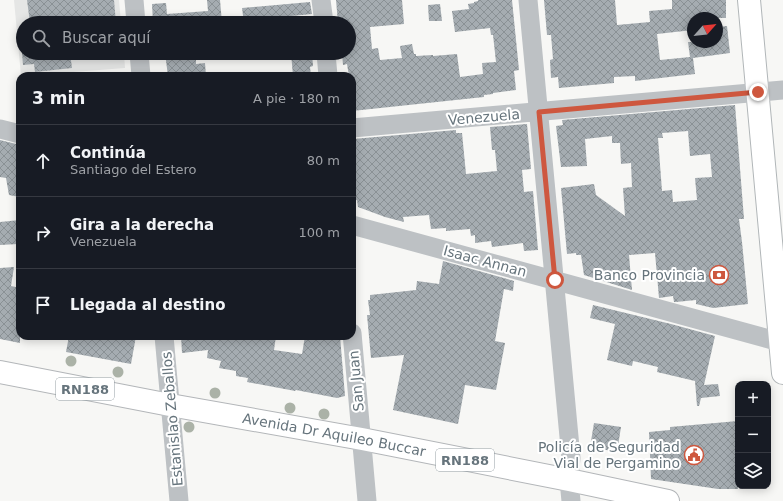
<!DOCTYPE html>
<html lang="es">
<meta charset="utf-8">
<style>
:root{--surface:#171b24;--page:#20242c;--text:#f1f3f6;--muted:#9ea1a6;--line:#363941}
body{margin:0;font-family:"DejaVu Sans",sans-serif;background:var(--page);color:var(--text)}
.controls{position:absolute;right:12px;bottom:12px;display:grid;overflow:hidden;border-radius:8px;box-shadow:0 2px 10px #0003}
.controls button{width:36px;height:36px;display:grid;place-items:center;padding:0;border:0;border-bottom:1px solid var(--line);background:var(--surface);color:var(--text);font:20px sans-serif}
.compass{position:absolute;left:687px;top:12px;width:36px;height:36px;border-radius:50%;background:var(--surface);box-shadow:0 2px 10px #0003;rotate:63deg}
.stop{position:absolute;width:12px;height:12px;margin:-9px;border:3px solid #ce573e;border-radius:50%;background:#fff}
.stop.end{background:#ce573e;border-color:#fff;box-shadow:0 1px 4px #0008}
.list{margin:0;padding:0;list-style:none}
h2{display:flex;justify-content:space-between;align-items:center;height:52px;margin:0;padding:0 16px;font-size:17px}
h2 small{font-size:13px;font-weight:400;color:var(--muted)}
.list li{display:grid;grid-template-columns:26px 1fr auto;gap:12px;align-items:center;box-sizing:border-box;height:72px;padding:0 16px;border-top:1px solid var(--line)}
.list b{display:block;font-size:15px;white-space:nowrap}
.list p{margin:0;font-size:13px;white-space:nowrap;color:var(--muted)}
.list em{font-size:13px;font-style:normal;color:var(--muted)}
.icon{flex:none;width:22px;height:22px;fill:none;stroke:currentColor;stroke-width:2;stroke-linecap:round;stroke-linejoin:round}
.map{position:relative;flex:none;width:783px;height:501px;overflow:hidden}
.search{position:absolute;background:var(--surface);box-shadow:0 2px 10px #0003;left:16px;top:16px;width:340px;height:44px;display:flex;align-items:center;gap:10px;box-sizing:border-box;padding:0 14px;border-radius:22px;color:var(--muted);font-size:15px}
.panel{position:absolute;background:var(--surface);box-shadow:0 2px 10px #0003;left:16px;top:72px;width:340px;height:268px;border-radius:12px}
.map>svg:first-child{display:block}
.built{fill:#e5e6e5}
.building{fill:url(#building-cross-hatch);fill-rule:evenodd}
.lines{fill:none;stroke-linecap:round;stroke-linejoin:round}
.major-casing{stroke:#b1b6b8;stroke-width:24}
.highway-casing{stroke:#b3b6b9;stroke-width:24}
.minor{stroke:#bdc1c4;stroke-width:19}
.major{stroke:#fff;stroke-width:22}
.highway{stroke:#fff;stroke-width:22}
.tree{fill:#abb2a7}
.route{stroke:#ce573e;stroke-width:5}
.labels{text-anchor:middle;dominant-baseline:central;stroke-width:4;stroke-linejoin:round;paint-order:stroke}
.shield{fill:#fff;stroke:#949ea3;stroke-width:1}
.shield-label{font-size:13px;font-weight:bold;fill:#66747c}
.street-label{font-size:14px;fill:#66747c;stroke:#fff}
.poi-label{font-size:14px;fill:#66747c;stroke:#fff;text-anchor:end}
</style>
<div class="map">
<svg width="783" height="501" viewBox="0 0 783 501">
<defs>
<pattern id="building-cross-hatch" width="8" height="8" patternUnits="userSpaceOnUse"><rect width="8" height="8" fill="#a5acb1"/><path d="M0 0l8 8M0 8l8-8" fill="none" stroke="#8a9195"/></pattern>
</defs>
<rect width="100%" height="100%" fill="#f7f7f5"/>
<path class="built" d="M14,0H119L121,23H23V53H124L125,68L21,76Z"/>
<path class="building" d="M27,0H114L116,23H30Z
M207,0H220L222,23H153L152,4L166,3L167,14L208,11Z
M336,0H402L404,24L370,27L372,49L378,48L380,60L402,58L400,46L412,44L414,54H416V56L433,55V56L457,54L460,77L483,74L482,63L496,62L493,35H491L490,28L455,32L452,11L469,9L468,4L474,3V2L478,1V0H512L519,70L514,71L516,90L493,93V94L484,95V97L352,111V76H349L347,64L343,65L342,53H349V23H338Z
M544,0H615L617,25L650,22L649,11L672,9V0H726V18H693V30L657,34L660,60L690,57L688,42H717V27L727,26L730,53L693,58L695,74L635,81V76L614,77V83L559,88L558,77L551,78L550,60L553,59L551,35H547Z
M310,2L312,14L291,16V23H244L242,8Z
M440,4L442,21H429L428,5Z
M22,53H70L72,68L35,72L34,64L23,65Z
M165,53H184L185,56L196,55V64L205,63L206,76H168Z
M291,53H312L313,66L310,67L311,76H293Z
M735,105L744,219H739L742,242L748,304L713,308L696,304V300L676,302H674L673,296L659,298L655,253L629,255L632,290L584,275L581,255H576V253L567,254L561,188L594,184L596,195L625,216L623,188L632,187L631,163L621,164L620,143H612V136L585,139L587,166L561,167L556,126L563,125L562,120ZM688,131L690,156L710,154L712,177L695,178L697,200L673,202L672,190L662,191L658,138H663L662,133Z
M527,124L531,169L522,170L524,192L533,191L538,250L524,251L523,243L492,247L491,241L475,243V235L471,236L470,229L446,231V228L431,229L429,215L403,217L404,222L385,217L358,207L357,200L353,201L352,185V146H354L353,139L456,130V133H462L466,174L497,171L495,150H492L490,127Z
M0,140L20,145V197L9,195L6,178L0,177Z
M20,220V236L18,244L0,245V222Z
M443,261L514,281L513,291L504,289L495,341L505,343L496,390L465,385L458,424L393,410L404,355L371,358L367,315H370L368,300H370V295L416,290L417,281L439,284Z
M14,267L11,286L20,288L17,305H20V343L0,339V268Z
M593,305L671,324L715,336L704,385L718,384L720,396L701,398L699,406H697L695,381L657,372L658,367L633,361L632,366L607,360L615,324L590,318Z
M69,336H136L131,364L66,352Z
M181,336H276L274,350L302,354L305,336H340L345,396L337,398L296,390L295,391L290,390L247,382L248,378L236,376V371L219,368L221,361L207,358L208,350L182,353Z
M738,421V489H718L651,479L649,432L670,430V427Z
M594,423L621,427L617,452L590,447Z"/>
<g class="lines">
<g class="major-casing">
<path id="major" d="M749,0L783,373"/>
</g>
<g class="highway-casing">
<g id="highway">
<path id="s1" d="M0,372L170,405L362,439L569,480L668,501"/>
</g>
</g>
<path class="minor" d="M134,0L136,23
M321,0L324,23
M528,0L571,458L569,480L571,501
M139,53L141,76
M326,53L328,76
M352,128L783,90
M0,129L20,134
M352,225L780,342
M352,333L367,501
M164,336L179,501"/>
<use href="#major" class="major"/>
<use href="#highway" class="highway"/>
</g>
<g class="tree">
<circle cx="71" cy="361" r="5.5"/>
<circle cx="118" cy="372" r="5.5"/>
<circle cx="215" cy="393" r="5.5"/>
<circle cx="290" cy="408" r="5.5"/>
<circle cx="324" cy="414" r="5.5"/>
<circle cx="189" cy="427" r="5.5"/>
</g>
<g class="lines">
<path class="route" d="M555,280L539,112L758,92"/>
</g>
<defs>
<g id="bank-ring" transform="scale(1)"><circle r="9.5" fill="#fff" stroke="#ce573e" stroke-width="1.5"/><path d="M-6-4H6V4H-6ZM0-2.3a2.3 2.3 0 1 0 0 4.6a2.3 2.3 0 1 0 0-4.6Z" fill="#ce573e"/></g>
<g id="civic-ring" transform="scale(1)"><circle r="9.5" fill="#fff" stroke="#ce573e" stroke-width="1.5"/><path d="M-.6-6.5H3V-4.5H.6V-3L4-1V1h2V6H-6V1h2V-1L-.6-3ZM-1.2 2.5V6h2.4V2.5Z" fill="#ce573e"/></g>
</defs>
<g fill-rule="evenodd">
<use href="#bank-ring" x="719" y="275"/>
<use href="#civic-ring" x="694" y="455"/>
</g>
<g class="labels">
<g class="shield">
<rect x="56" y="378" width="58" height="22" rx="3"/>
<rect x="436" y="449" width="58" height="22" rx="3"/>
</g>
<g class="shield-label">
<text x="85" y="389">RN188</text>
<text x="465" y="460">RN188</text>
</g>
<g class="street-label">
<text transform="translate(484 117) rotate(-5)">Venezuela</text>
<text transform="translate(485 261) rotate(15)">Isaac Annan</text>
<text transform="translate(356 381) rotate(-95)">San Juan</text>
<text transform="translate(172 419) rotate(-95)">Estanislao Zeballos</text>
<text stroke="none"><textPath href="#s1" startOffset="340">Avenida Dr Aquileo Buccar</textPath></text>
</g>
<g class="poi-label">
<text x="705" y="275">Banco Provincia</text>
<text x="680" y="447">Policía de Seguridad<tspan x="680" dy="16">Vial de Pergamino</tspan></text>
</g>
</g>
</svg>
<div class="controls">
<button>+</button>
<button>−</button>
<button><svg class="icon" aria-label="layers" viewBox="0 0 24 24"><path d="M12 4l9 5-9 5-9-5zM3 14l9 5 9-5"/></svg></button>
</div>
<svg class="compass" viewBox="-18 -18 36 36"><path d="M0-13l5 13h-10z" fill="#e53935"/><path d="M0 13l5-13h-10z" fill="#9ea1a6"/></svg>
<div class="stop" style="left:555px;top:280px"></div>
<div class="stop end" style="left:758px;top:92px"></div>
<div class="search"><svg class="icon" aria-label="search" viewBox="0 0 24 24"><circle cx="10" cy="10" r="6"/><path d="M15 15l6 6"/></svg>Buscar aquí</div>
<section class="panel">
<h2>3 min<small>A pie · 180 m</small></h2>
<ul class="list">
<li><svg class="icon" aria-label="ahead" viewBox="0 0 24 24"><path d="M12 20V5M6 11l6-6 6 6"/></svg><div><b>Continúa</b><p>Santiago del Estero</p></div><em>80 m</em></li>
<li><svg class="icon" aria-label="right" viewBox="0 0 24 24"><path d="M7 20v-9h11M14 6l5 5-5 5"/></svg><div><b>Gira a la derecha</b><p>Venezuela</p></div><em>100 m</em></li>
<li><svg class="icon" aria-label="arrive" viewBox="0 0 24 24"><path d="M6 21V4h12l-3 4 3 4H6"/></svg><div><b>Llegada al destino</b></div></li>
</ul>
</section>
</div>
